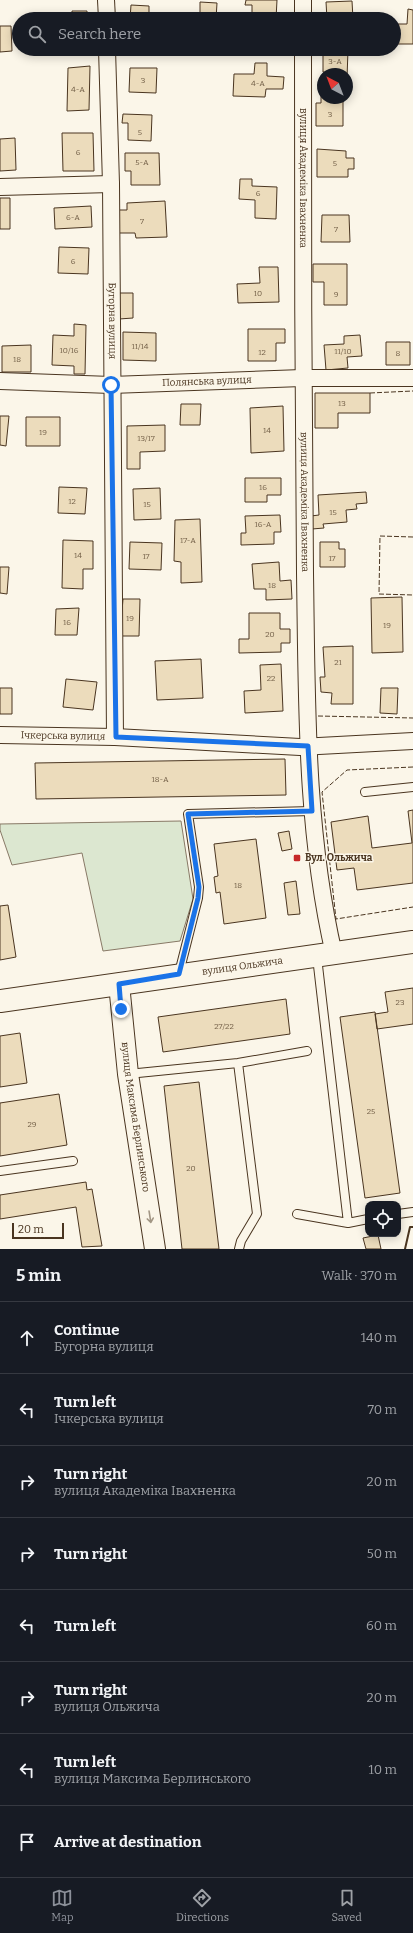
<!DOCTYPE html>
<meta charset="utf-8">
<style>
:root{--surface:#171b24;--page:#20242c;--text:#f1f3f6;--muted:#9ea1a6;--line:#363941;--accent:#8c9099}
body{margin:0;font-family:Bitter,serif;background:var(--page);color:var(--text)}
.controls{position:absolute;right:12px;bottom:12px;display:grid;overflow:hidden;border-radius:8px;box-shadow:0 2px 10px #0003}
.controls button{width:36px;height:36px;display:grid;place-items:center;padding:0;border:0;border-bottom:1px solid var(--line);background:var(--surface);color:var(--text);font:20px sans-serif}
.compass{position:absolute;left:317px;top:68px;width:36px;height:36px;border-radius:50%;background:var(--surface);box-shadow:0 2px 10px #0003;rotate:318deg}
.scale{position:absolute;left:12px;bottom:10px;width:52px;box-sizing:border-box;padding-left:4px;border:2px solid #4a3520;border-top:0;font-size:11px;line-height:14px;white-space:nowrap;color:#4a3520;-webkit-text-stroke:3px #fbf6e9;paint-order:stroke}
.stop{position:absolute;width:12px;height:12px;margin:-9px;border:3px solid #1a73e8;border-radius:50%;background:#fff}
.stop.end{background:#1a73e8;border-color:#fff;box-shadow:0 1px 4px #0008}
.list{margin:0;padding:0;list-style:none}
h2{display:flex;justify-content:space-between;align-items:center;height:52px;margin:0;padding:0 16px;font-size:17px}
h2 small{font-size:13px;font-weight:400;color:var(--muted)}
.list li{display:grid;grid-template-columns:26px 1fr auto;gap:12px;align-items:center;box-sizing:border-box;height:72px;padding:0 16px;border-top:1px solid var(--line)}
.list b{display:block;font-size:15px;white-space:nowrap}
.list p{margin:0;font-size:13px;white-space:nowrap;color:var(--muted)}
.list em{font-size:13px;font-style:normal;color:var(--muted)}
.icon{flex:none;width:22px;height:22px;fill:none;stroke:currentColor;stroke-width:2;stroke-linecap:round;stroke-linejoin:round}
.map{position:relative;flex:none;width:413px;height:1249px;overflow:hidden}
.search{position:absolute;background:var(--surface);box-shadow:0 2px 10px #0003;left:12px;right:12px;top:12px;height:44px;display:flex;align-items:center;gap:10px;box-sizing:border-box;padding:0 14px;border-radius:22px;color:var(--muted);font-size:15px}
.sheet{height:628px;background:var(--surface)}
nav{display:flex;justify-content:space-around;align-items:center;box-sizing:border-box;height:56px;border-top:1px solid var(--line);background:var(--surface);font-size:11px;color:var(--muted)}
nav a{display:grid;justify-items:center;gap:2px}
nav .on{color:var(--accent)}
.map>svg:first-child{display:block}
.green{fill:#dce7d0;stroke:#887966}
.building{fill:#ecdcbc;stroke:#4a3520}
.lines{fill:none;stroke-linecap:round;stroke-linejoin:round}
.service-casing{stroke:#4a3520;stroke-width:10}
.minor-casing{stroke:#4a3520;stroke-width:18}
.tertiary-casing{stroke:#4a3520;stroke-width:22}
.secondary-casing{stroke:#4a3520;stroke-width:24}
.service{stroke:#fbf6e9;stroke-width:8}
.minor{stroke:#fbf6e9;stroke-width:16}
.tertiary{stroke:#fbf6e9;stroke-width:20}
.secondary{stroke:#fbf6e9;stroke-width:22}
.fence{stroke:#4a3520;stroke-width:1;stroke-dasharray:5 2;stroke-linecap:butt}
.wall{stroke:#4a3520;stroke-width:2}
.oneway{stroke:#a29684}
.route{stroke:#1a73e8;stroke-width:5}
.poi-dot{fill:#c62828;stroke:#fbf6e9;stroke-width:1.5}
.labels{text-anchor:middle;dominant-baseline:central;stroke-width:3;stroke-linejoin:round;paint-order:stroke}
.number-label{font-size:8px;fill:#725f47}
.street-label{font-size:10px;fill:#4a3520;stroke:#fbf6e9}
.poi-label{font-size:10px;font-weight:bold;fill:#4a3520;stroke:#fbf6e9;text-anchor:start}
</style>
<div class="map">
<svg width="413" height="1249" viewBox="0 0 413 1249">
<rect width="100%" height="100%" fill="#fbf6e9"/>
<path class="green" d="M181,821L193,899L180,941L103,951L82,853L12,865L0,830V824Z"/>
<path class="building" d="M246,0H277L276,19H252V5H245Z
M352,1L353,19H327L326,2Z
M200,2L217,3L216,19H200Z
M131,5L149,6V19H130Z
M408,9L413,10V44H397L398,24H407Z
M72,11H87V19H65V13H72Z
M0,26H11L12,51L0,52Z
M323,50H348L347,78V74L323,72Z
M255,63H267V76L284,77L283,89H266L265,97L233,96L234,74H254Z
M90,66L89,110L67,111L68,68Z
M130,68H157L156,93L129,92Z
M321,90H323V98H343V126H316V103H321Z
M123,114L152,115L151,141L128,140V123H122Z
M62,133H93L94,171H63Z
M15,138L16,170L0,171V139Z
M317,149L346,151V158H354V169H348V177H317Z
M125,153H159L160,185H131V171H125Z
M240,179H252V186L277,187L276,219L255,218V200L239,199Z
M0,198H10V229H0Z
M165,201L167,237L136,238L135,233H119L118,210H127V203Z
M91,206L92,227L55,229L54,208Z
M322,215H349L350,242H321Z
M59,247L89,248L88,274L58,273Z
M313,264H347V305H324V282H313Z
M259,267H278L279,302L238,303L237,284L260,283Z
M119,293H133V318L119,319Z
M74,324L86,325L85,374H74V366L52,365L53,335L74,336Z
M248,329H285V343H276V361H248Z
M123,332L156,333V361L123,360Z
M360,335L362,356L347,357L348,368L326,370L324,345L344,344V336Z
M386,342H410V365H386Z
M31,345V372H2V346Z
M315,393H370V413H338V428H315Z
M181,404H201L200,425H180Z
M283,406L284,451L251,453L250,408Z
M0,416H9L6,446L0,445Z
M26,417H60V446H26Z
M165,425V451L140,452V469H127V426Z
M245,478H281V495H267V502H245Z
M59,487L87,488L85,514L58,513Z
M160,488L161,519L134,520L133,489Z
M366,492L367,503L356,504L357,509L346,510L347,522L323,524L324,528L312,529L311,516L319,515L318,495Z
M280,515L281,532H274V544L241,545V533H246L245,516Z
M200,519L202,582L181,583V562L174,561L175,520Z
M63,540L93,541V569H83V589L62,588Z
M130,542L162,543L161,570L129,569Z
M320,542H339V549H345V567H320Z
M279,562L280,581L291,580L292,599L266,600V589H254L252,564Z
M0,567H9L7,594L0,593Z
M402,597L403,652L372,653L371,598Z
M123,599H140L139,636H120Z
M79,608L77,635H55L56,609Z
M249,613H280V629H290V643H281V652L239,653V639H249Z
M353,646V704H331L332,693L321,692L320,677H325L323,647Z
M201,659L203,698L157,700L155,661Z
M281,664L283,711L245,713L244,691L261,690L260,665Z
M66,679L97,682L93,710L63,707Z
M0,688H12V714H0Z
M381,688H398L397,714L380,713Z
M285,759L286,795L36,799L35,763Z
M413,810V883L357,890L354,868L337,870L331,822L368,816L372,848L412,843L408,811Z
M289,831L292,849L282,851L278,833Z
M256,839L266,918L224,924L220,892L216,893L214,877L218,876L214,844Z
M296,881L300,914L288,915L284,883Z
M8,905L16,957L0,960V906Z
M413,988V1024L377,1029L375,1014L388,1012L385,992Z
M286,999L290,1034L163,1052L158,1017Z
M375,1012L400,1193L365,1198L340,1017Z
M20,1033L27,1083L0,1087V1036Z
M199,1082L219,1249H182L164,1086Z
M59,1094L67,1145L0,1156V1103Z
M86,1182L87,1190L92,1189L102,1246L82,1247L76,1207L0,1219V1195Z
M378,1235L381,1249H366L363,1238Z"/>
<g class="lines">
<g class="service-casing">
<path id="service" d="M365,792L413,787
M317,957L348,1223
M179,973L198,898L199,887L188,814L312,811
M238,1063L257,1214L241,1241L239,1249
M128,1074L238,1063L307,1051
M0,1171L73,1161
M297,1214L348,1223L368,1219
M398,1214L413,1212"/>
</g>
<g class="minor-casing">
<g id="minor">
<path d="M106,0L107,19"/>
<path d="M303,19V0"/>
<path id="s1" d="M107,49L111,184L115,737"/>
<path id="s2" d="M303,49C303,224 303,398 305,573C307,700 305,829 334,954"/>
<path d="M0,187L111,184"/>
<path id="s3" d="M0,381L111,385L302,378H413"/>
<path id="s4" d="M0,735L115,737L300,747L413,741"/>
</g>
</g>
<g class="tertiary-casing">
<g id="tertiary">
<path id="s5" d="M119,984L128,1074L155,1249"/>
</g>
</g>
<g class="secondary-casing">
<g id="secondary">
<path id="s6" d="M0,1001L413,942"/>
</g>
</g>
<use href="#service" class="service"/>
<use href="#minor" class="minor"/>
<use href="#tertiary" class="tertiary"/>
<use href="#secondary" class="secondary"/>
<path class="fence" d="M370,393L413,391
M413,537L380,536L379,594L413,595
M318,716L413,718
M413,767L347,770L322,792L336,919L413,907"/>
<path class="wall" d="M405,1249L410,1227H413"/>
</g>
<defs><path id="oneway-shaft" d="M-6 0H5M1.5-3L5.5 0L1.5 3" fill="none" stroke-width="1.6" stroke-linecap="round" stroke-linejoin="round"/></defs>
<use class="oneway" href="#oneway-shaft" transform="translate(150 1217) rotate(81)"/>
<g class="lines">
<path class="route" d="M111,385L116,737L308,746L312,811L188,814L199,887L198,898L179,974L119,984L121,1009"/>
</g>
<rect class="poi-dot" x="293" y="854" width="8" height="8" rx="2"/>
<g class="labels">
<g class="number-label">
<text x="335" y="61">3-А</text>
<text x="143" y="80">3</text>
<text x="258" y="83">4-А</text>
<text x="78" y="89">4-А</text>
<text x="330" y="114">3</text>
<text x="140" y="132">5</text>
<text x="78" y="152">6</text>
<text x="142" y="162">5-А</text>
<text x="335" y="163">5</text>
<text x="258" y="193">6</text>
<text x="73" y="217">6-А</text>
<text x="142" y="221">7</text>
<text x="336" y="229">7</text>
<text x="73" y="261">6</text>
<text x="258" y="293">10</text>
<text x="336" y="294">9</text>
<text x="140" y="346">11/14</text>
<text x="69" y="350">10/16</text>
<text x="343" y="351">11/10</text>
<text x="262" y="352">12</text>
<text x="398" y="353">8</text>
<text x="17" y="359">18</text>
<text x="342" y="403">13</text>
<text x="267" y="430">14</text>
<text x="43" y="432">19</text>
<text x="146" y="438">13/17</text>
<text x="263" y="487">16</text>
<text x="72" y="501">12</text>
<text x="147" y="504">15</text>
<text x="333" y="512">15</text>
<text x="263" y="524">16-А</text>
<text x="188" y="540">17-А</text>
<text x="78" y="555">14</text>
<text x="146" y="556">17</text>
<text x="332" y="558">17</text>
<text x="272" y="585">18</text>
<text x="130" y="618">19</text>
<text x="67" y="622">16</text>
<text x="387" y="625">19</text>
<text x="270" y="634">20</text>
<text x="338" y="662">21</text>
<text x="271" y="678">22</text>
<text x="160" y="779">18-А</text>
<text x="238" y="885">18</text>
<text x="400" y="1002">23</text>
<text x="224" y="1026">27/22</text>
<text x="371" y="1111">25</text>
<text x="32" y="1124">29</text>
<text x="191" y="1168">20</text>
</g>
<g class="street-label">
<text stroke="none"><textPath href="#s2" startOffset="129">вулиця Академіка Івахненка</textPath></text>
<text stroke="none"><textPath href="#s1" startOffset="272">Бугорна вулиця</textPath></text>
<text stroke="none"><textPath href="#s3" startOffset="207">Полянська вулиця</textPath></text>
<text stroke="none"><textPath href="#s2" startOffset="453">вулиця Академіка Івахненка</textPath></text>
<text stroke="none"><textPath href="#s4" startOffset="63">Ічкерська вулиця</textPath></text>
<text stroke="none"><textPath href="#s6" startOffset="245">вулиця Ольжича</textPath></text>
<text stroke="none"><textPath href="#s5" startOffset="134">вулиця Максима Берлинського</textPath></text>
</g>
<g class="poi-label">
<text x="305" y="858">Вул. Ольжича</text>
</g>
</g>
</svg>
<div class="controls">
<button><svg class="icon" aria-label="locate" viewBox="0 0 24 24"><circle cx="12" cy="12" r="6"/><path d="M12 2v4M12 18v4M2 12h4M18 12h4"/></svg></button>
</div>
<svg class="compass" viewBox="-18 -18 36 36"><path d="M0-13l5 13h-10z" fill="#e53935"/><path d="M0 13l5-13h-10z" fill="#9ea1a6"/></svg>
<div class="scale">20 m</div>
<div class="stop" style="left:111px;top:385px"></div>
<div class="stop end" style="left:121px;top:1009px"></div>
<div class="search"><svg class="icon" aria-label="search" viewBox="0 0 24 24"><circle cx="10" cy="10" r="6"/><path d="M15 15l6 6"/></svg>Search here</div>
</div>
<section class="sheet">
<h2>5 min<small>Walk · 370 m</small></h2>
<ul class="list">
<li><svg class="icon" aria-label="ahead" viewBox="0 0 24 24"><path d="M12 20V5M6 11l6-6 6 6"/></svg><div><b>Continue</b><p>Бугорна вулиця</p></div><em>140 m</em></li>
<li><svg class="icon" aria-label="left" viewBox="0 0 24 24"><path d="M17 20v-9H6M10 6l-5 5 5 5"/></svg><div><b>Turn left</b><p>Ічкерська вулиця</p></div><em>70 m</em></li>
<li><svg class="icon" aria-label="right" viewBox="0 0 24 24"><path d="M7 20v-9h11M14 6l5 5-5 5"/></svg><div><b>Turn right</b><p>вулиця Академіка Івахненка</p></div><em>20 m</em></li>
<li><svg class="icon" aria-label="right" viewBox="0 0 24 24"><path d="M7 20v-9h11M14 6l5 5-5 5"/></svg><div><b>Turn right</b></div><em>50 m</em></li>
<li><svg class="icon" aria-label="left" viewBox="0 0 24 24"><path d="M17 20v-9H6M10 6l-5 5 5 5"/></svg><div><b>Turn left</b></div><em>60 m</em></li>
<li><svg class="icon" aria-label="right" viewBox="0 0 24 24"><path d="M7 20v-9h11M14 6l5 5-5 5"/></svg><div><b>Turn right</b><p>вулиця Ольжича</p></div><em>20 m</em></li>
<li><svg class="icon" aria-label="left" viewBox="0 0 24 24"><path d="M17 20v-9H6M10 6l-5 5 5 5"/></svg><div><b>Turn left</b><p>вулиця Максима Берлинського</p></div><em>10 m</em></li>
<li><svg class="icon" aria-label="arrive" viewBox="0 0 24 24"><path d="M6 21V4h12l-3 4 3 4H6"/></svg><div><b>Arrive at destination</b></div></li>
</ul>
</section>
<nav>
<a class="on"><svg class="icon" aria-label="map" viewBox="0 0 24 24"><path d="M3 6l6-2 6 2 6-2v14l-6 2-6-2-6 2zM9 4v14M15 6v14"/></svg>Map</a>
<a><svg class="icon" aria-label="directions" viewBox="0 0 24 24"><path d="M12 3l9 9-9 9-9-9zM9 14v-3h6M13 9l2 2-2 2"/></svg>Directions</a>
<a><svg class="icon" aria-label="saved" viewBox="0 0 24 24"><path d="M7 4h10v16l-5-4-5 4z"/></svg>Saved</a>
</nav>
